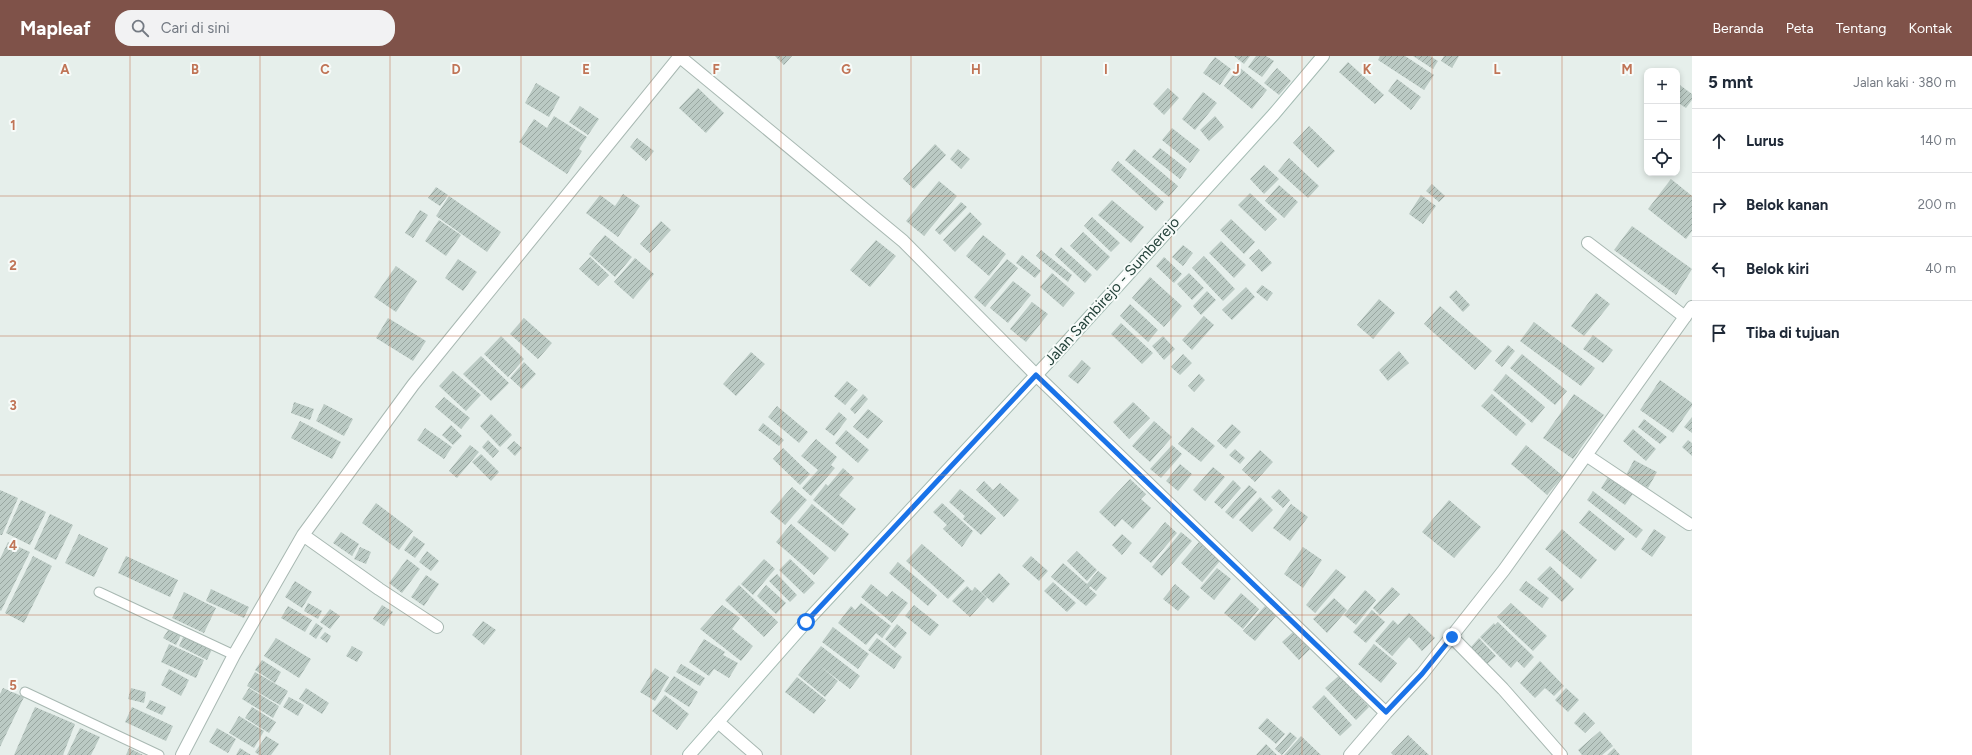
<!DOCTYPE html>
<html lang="id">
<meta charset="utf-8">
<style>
:root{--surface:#fff;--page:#f2f2f3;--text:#1f2937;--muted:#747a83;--line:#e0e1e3;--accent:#7f5249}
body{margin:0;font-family:Figtree,sans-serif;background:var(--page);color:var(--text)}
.controls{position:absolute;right:12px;top:12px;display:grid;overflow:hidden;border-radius:8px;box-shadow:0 2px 6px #0003}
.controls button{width:36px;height:36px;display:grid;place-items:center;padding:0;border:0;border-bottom:1px solid var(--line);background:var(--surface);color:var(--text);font:20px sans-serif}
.stop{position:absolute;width:12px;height:12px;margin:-9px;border:3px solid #1a73e8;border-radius:50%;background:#fff}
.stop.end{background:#1a73e8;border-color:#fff;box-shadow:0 1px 4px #0008}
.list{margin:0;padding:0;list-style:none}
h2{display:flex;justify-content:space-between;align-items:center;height:52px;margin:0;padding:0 16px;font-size:17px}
h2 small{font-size:13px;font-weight:400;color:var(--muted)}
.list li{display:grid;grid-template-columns:26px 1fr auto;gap:12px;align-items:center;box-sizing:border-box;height:64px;padding:0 16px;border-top:1px solid var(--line)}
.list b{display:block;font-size:15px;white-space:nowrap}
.list em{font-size:13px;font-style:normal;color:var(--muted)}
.icon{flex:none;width:22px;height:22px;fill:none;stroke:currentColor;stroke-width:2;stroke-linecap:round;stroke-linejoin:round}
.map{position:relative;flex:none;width:1692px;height:699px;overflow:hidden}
header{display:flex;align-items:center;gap:24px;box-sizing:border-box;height:56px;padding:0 20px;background:var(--accent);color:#fff}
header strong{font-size:19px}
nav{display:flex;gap:22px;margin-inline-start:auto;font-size:14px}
.search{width:280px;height:36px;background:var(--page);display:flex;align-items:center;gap:10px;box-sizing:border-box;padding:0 14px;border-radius:16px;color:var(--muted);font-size:15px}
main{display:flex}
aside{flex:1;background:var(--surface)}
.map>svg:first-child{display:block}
.building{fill:url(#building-hatch)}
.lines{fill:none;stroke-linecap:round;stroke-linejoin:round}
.lane-casing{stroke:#a8b8b2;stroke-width:11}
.street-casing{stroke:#a8b8b2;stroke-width:14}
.secondary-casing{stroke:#a4bbb3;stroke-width:14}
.lane{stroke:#fff;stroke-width:9}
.street{stroke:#fff;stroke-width:12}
.secondary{stroke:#fff;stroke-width:12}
.route{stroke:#1a73e8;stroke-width:5}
.grid{fill:none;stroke:#c07456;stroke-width:1;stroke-opacity:0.55}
.labels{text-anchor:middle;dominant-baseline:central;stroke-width:4;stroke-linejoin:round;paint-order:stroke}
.street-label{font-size:15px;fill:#24423a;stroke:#f7fbf9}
.grid-label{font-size:13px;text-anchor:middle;font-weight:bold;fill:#c07456;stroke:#f7fbf9;stroke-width:4;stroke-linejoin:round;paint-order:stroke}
</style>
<header>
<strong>Mapleaf</strong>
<div class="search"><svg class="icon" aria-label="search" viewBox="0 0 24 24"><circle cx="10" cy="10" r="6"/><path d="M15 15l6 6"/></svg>Cari di sini</div>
<nav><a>Beranda</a><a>Peta</a><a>Tentang</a><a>Kontak</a></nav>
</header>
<main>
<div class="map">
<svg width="1692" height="699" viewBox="0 0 1692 699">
<defs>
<pattern id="building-hatch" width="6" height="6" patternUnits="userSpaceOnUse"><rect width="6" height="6" fill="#bbcac4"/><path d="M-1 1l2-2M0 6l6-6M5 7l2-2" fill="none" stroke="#98a6a0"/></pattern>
</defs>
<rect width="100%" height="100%" fill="#e6efeb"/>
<path class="building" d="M775,0H792L784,9Z
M1234,0H1250L1244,8Z
M1256,0H1266L1274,5L1262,21L1248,11Z
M1380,0H1405L1434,19L1424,34L1378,4Z
M1413,0H1430L1438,5L1433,13Z
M1444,0H1459L1452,12L1441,5Z
M1215,1L1231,13L1220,29L1203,17Z
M1348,6L1384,39L1375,48L1339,16Z
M1239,11L1267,34L1252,53L1224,30Z
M1277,12L1291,25L1279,39L1264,27Z
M1397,23L1421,41L1411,54L1388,35Z
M536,27L560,41L549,61L525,47Z
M1677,27L1692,38V44L1686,52L1677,46Z
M698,32L724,57L706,77L679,52Z
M1168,32L1179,42L1164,59L1153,48Z
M1203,36L1217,47L1195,74L1182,63Z
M580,50L599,63L588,79L569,66Z
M554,60L587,81L579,93L574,90L582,95L567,118L519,86L534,63L547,72Z
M1215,60L1224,71L1209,85L1200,74Z
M1309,70L1335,95L1318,112L1293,87Z
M1172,72L1200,94L1190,107L1162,84Z
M637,82L654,95L646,105L630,91Z
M935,88L946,99L914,133L903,123Z
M1160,92L1187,113L1180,123L1152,101Z
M958,93L970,103L961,113L950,103Z
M1134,93L1178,130L1169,141L1125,104Z
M1289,102L1319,130L1308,142L1278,115Z
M1118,105L1164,146L1156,155L1111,114Z
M1264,109L1279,123L1264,138L1250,123Z
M1671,123L1692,140V175L1686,183L1648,153Z
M939,125L957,140L924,180L906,165Z
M1432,128L1445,140L1439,146L1426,135Z
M1279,129L1298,146L1284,162L1265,145Z
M436,131L448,139L440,150L428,142Z
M1250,137L1277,163L1265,175L1238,149Z
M623,138L640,150L618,181L586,157L600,139L615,150Z
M1421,139L1436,150L1423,168L1409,158Z
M449,140L501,176L487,196L436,160Z
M1112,144L1144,171L1131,187L1098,159Z
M961,146L967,151L940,179L935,174Z
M420,154L428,159L413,182L405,177Z
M970,156L982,168L955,196L943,184Z
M1092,161L1120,187L1111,196L1084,170Z
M1231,163L1255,186L1244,198L1220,174Z
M439,164L461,179L446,200L425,185Z
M661,165L671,174L650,197L640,188Z
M1632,170L1692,213L1676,239L1614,194Z
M1083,176L1110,201L1097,215L1070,190Z
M605,179L632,201L615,221L589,198Z
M983,179L1006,198L989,220L966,200Z
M876,184L896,200L870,231L850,214Z
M1221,185L1246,209L1234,222L1209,197Z
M1183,189L1193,197L1183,210L1172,201Z
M1061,191L1092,219L1085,227L1055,199Z
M1259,193L1272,207L1262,216L1249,202Z
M1041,194L1072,219L1068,226L1036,200Z
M1022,199L1041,215L1035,222L1016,207Z
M1204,200L1235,233L1223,245L1192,212Z
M590,201L609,219L598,230L579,213Z
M1164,201L1182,218L1174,227L1156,210Z
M635,202L654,218L633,243L614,226Z
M458,203L477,216L463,235L445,222Z
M1007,203L1018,212L985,251L974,241Z
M396,210L417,225L396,256L374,241Z
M1052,217L1075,237L1063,251L1040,231Z
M1189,217L1204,232L1192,244L1177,228Z
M1150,221L1182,250L1164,271L1132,242Z
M1013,225L1031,239L1008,267L990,252Z
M1262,229L1273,237L1267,245L1256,236Z
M1246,231L1255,241L1232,264L1222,254Z
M1456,234L1470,249L1463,256L1449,241Z
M1207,235L1216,244L1201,259L1193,250Z
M1596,237L1610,248L1584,280L1571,270Z
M1379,243L1395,257L1373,283L1357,269Z
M1032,246L1048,258L1026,286L1010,273Z
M1130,248L1158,274L1148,286L1120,260Z
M1440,250L1492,295L1475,314L1424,268Z
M1204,260L1214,269L1192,294L1182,284Z
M388,262L426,285L413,305L376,282Z
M524,262L552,287L538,303L510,278Z
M1534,266L1595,312L1581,330L1520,285Z
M1121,267L1153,297L1142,308L1111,278Z
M1593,279L1613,294L1603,307L1583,293Z
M501,280L524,303L508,321L484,298Z
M1163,280L1175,293L1164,304L1152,290Z
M1508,289L1515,295L1502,311L1495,305Z
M1399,295L1409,307L1388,325L1379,314Z
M751,296L765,308L736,340L723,328Z
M1183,298L1192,307L1180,319L1171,311Z
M1522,298L1567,335L1555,349L1510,312Z
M481,300L509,327L491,345L463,318Z
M1082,304L1091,312L1078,328L1068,320Z
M524,306L536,318L522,333L510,322Z
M453,315L481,339L466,355L439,330Z
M1199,318L1205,324L1194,336L1188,330Z
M1506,318L1545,351L1532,367L1493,334Z
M1660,324L1692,347V350L1673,377L1640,354Z
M847,325L858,334L845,349L834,340Z
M863,338L868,343L855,358L850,353Z
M1492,338L1526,368L1516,380L1481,350Z
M1574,338L1604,359L1573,403L1543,382Z
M444,341L470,362L461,373L435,351Z
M294,346L314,353L310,364L291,357Z
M1133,346L1150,362L1129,383L1113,366Z
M324,348L353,363L344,380L316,365Z
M777,350L808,376L799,387L768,361Z
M868,353L883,365L868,383L853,371Z
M839,356L847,363L834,380L825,373Z
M491,358L512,379L500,391L480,370Z
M1692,361V377L1684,371Z
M1644,363L1667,381L1660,388L1638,371Z
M300,365L341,386L332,403L291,382Z
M1154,365L1172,381L1150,406L1132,390Z
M763,367L784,384L779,390L758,374Z
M1232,368L1241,376L1226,393L1217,385Z
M451,369L462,380L453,389L442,379Z
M1192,371L1215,390L1201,406L1178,388Z
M425,372L452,391L444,403L417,384Z
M1633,373L1656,393L1646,405L1623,385Z
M846,374L869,394L858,407L835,387Z
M816,383L837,401L831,409L835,412L811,440L802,432L818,414L801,400Z
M488,384L499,395L493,402L482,391Z
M1688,384L1692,387V400L1682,391Z
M514,385L522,392L515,400L507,392Z
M470,389L479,396L457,422L449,415Z
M1172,389L1182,398L1161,422L1150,413Z
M1526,389L1563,420L1547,439L1511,408Z
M783,392L810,418L800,429L773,403Z
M1235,393L1245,402L1240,408L1229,399Z
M1260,394L1273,406L1255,426L1242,414Z
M481,398L499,416L491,425L472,406Z
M1634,404L1657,416L1648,432L1626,419Z
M1180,408L1192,418L1178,435L1166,425Z
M1213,411L1225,421L1205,445L1193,434Z
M843,412L854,422L839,439L856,453L843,469L813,444L826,428L828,430Z
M1610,418L1635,435L1625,449L1601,432Z
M1130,423L1146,438L1141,443L1151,452L1133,473L1122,463L1115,471L1099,456Z
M1233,424L1241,432L1222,453L1214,446Z
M984,425L993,434L1000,427L1019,444L1004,461L976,434Z
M1249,429L1257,436L1233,463L1225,456Z
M792,431L807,444L785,469L770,456Z
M960,433L996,462L981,479L963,463L965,460L949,446Z
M1279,433L1290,444L1283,452L1271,441Z
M0,434L18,442L2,479H0Z
M1593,435L1643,474L1636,482L1587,444Z
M1260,441L1273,454L1252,476L1239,464Z
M21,444L46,456L30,489L6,477Z
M1449,444L1481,471L1454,502L1422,476Z
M376,447L413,475L399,494L362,467Z
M942,447L973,475L962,491L943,473L947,469L933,456Z
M812,448L849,478L835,496L797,466Z
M1291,448L1308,461L1290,485L1273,472Z
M1589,454L1625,483L1615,495L1579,467Z
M50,458L73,469L56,504L34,493Z
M1165,466L1177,477L1151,507L1139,497Z
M791,468L829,502L814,519L776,486Z
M1562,473L1597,504L1581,523L1545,493Z
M1654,473L1666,481L1652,501L1641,493Z
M341,476L359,488L352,500L333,487Z
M1181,476L1192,485L1162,520L1152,511Z
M79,478L108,492L94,521L65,507Z
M1122,478L1132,487L1122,499L1112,489Z
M414,480L425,488L415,502L404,494Z
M8,486L30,496L1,555L0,554V503Z
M1199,486L1220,505L1202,526L1181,507Z
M922,488L965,525L948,543L906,505Z
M360,491L371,496L366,508L354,503Z
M1303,491L1322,504L1303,532L1284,518Z
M427,495L439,505L431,515L419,506Z
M1077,495L1097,514L1087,525L1067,505Z
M33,500L52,510L24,567L5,557Z
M126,500L178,524L170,541L118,517Z
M1031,500L1048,515L1039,525L1022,510Z
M407,503L420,513L402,537L389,527Z
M764,503L775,513L753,539L741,528Z
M790,503L815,527L804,538L779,514Z
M898,506L937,539L928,550L889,517Z
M1063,507L1087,528L1098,515L1107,522L1096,535L1090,530L1089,532L1097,539L1086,550L1051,521Z
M1550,510L1574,533L1562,546L1537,523Z
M1217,512L1231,523L1214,544L1200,532Z
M1336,513L1346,521L1315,557L1306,549Z
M999,517L1010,528L993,547L981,536Z
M777,518L797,539L790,546L769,525Z
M426,519L439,528L424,550L411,541Z
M295,525L312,536L302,552L285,541Z
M1526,525L1549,542L1542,552L1519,534Z
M1053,526L1076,547L1067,556L1044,535Z
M871,528L887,541L892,535L908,547L892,567L861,541Z
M1175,528L1190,541L1178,555L1163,543Z
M739,529L778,566L764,581L725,544Z
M766,529L786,547L776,558L757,540Z
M967,530L972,535L975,531L987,542L970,561L952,545Z
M1392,531L1400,538L1380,559L1373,552Z
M211,533L249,551L244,562L206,545Z
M1365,534L1376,544L1356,569L1344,559Z
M184,536L216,552L204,577L172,562Z
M1241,537L1259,553L1243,573L1224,557Z
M1334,542L1347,554L1327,577L1313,563Z
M308,547L322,555L318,563L304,555Z
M861,547L891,570L882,582L876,577L866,589L838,567L851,550L855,554Z
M1511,547L1547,580L1533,595L1497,561Z
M382,549L393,556L384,570L373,563Z
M722,549L740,562L732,573L753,590L741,605L700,573Z
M914,549L939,569L930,580L905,560Z
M288,550L312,564L305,576L281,562Z
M1265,550L1276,560L1255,585L1243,575Z
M330,553L340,560L330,573L320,566Z
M1372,554L1385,566L1366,587L1353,576Z
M1409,557L1435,582L1422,595L1409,581L1392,600L1375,585L1393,564L1398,569Z
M483,565L496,574L484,589L472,579Z
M1498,566L1534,601L1524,612L1517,605L1511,612L1480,581L1494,567L1495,569Z
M316,567L323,572L316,583L309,578Z
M897,568L907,577L895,592L885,583Z
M170,571L182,577L176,589L163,582Z
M833,571L869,598L858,613L822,586Z
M325,576L331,580L327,587L320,582Z
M1293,576L1310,593L1299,604L1282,586Z
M185,577L213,591L207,604L179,590Z
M276,582L311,603L299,622L264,600Z
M877,582L902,601L894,613L868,594Z
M1479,582L1496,600L1487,608L1471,591Z
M704,583L725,596L723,599L738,607L729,622L714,613L709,620L689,606Z
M169,588L204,604L196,622L161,606Z
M1374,588L1397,607L1381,627L1358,608Z
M352,590L363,596L357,606L346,600Z
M821,590L860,620L850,633L820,610L838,625L825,641L798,619Z
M262,604L281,616L275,627L255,614Z
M1540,605L1564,630L1554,640L1545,632L1535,642L1520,627Z
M681,608L705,622L700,630L676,616Z
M655,612L669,621L655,645L640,636Z
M169,613L189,624L181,640L161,629Z
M255,616L288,635L280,649L247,630Z
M1342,617L1355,629L1352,633L1369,651L1356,664L1325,632Z
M674,620L698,636L689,651L664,635Z
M797,621L826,644L814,658L785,636Z
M3,632L24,641L0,691V638Z
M131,632L146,636L144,647L128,643Z
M249,632L279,650L273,662L242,643Z
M306,632L329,647L322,658L299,643Z
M1566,632L1579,644L1568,656L1555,644Z
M665,639L689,658L677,674L652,655Z
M1324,639L1352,669L1340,680L1312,651Z
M289,641L304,649L298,660L283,651Z
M150,644L166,651L162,659L146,652Z
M35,651L75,668L63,699H14Z
M132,651L173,670L166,685L125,666Z
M252,651L276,666L269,677L245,662Z
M1584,656L1595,667L1585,677L1574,667Z
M239,660L264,675L254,692L229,677Z
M1267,662L1285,678L1276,688L1258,672Z
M80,672L100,681L91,699H67Z
M217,672L236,683L228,697L209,686Z
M1600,675L1613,690L1602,699H1582L1578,694Z
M1290,676L1297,682L1282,699L1275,693Z
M1408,679L1429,699H1393L1391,697Z
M266,680L279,688L271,699H259L255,696Z
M1301,680L1321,699H1284Z
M1266,688L1277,699H1256Z
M129,692L143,699H126Z
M240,692L251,699H236Z
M1614,692L1620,699H1607Z"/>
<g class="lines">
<g class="lane-casing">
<path id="lane" d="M99,536L234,599
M25,636L159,699"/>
</g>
<g class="street-casing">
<path id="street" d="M679,0L903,185L1036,319L1386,657
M1588,187L1685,261
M1586,399L1689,468
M303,479L379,533L437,571
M1452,581L1503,633L1561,699
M718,666L756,699
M182,699L234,599L303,479L413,329L680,0
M1350,699L1386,657L1422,618L1504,514L1692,251"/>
</g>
<g class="secondary-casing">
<path id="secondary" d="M689,699L806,566L1054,300L1274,58L1323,0"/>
</g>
<use href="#lane" class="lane"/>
<use href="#street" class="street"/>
<use href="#secondary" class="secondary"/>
</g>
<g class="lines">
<path class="route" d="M806,566L1036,319L1386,656L1422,618L1452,581"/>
</g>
<path class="grid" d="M130,0V699M260,0V699M390,0V699M521,0V699M651,0V699M781,0V699M911,0V699M1041,0V699M1171,0V699M1302,0V699M1432,0V699M1562,0V699M0,140H1692M0,280H1692M0,419H1692M0,559H1692"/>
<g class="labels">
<g class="street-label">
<text transform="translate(1112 235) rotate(-48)">Jalan Sambirejo - Sumberejo</text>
</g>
</g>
<g class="grid-label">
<text x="65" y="18">A</text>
<text x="195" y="18">B</text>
<text x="325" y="18">C</text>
<text x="456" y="18">D</text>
<text x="586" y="18">E</text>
<text x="716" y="18">F</text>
<text x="846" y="18">G</text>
<text x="976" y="18">H</text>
<text x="1106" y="18">I</text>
<text x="1236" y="18">J</text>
<text x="1367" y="18">K</text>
<text x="1497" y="18">L</text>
<text x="1627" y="18">M</text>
<text x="13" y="74">1</text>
<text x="13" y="214">2</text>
<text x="13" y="354">3</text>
<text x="13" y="494">4</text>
<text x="13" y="634">5</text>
</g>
</svg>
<div class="controls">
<button>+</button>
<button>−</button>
<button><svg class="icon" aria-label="locate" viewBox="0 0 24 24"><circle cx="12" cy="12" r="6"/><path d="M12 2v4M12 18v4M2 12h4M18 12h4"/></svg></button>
</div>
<div class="stop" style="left:806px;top:566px"></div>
<div class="stop end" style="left:1452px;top:581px"></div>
</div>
<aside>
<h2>5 mnt<small>Jalan kaki · 380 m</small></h2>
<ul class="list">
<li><svg class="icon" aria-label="ahead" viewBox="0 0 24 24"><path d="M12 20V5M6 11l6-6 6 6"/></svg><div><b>Lurus</b></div><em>140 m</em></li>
<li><svg class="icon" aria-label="right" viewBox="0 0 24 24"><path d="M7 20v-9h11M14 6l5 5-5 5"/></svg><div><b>Belok kanan</b></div><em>200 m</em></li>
<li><svg class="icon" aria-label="left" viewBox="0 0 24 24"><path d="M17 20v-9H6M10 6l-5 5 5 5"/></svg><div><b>Belok kiri</b></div><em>40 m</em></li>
<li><svg class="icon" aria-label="arrive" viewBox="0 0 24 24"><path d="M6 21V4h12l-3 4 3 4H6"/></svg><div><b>Tiba di tujuan</b></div></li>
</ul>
</aside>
</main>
